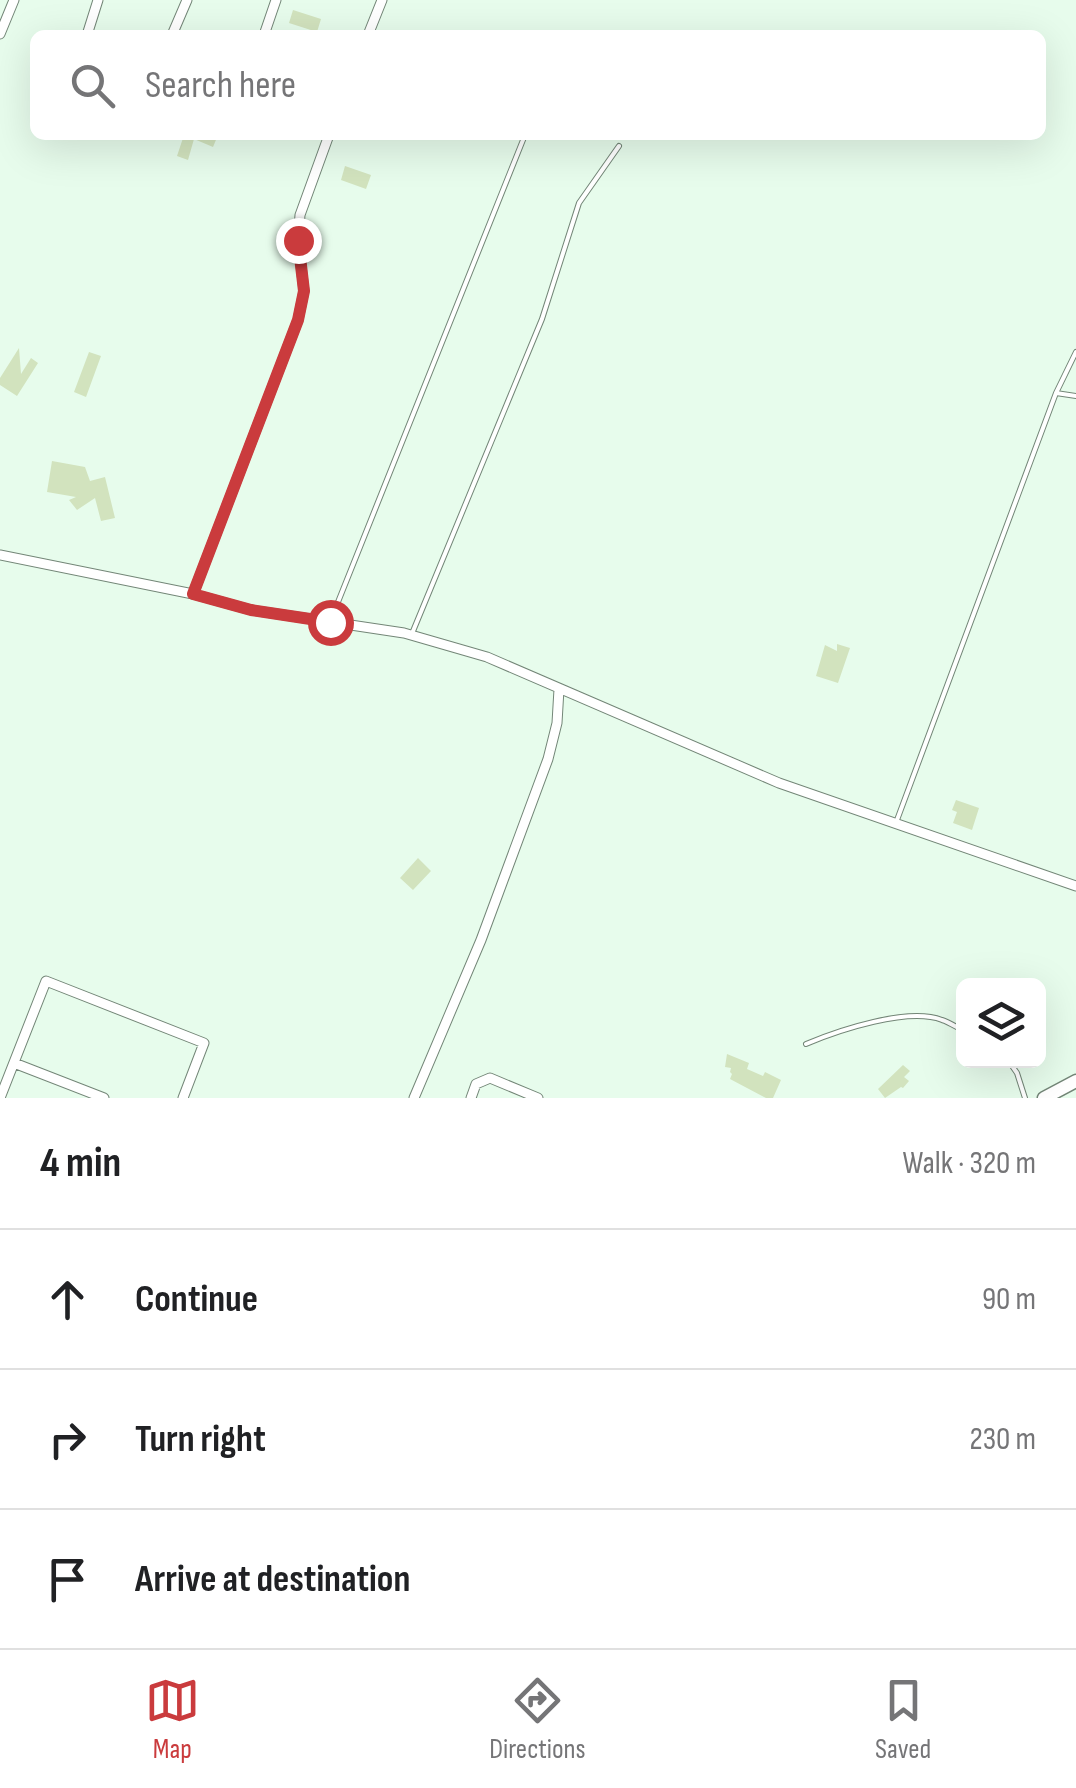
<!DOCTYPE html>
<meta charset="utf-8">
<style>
:root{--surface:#fff;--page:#f6f6f6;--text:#202124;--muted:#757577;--line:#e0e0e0;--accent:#ca3b3d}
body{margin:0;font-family:"Sofia Sans Condensed",sans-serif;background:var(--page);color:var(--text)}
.controls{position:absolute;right:30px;bottom:30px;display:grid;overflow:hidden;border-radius:15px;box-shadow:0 10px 40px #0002}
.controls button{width:90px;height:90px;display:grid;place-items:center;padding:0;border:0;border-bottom:2px solid var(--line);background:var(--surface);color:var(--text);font:50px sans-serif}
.stop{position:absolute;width:30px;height:30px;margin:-22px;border:8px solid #ca3b3d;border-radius:50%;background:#fff}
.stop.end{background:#ca3b3d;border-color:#fff;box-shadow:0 2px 10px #0008}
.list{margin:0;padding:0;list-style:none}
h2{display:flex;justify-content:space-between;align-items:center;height:130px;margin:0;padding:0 40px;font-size:42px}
h2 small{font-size:32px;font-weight:400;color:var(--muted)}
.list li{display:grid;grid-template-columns:65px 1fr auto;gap:30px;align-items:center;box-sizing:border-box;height:140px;padding:0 40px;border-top:2px solid var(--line)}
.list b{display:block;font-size:38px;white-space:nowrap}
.list em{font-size:32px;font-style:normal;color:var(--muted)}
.icon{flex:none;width:55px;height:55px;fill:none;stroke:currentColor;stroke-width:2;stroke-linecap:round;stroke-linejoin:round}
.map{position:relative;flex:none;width:1076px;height:1098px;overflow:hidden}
.search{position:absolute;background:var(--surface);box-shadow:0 10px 40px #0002;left:30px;right:30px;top:30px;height:110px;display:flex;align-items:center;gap:25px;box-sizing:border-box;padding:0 35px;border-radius:15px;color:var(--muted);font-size:38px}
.sheet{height:550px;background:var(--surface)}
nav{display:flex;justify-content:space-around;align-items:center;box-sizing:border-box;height:140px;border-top:2px solid var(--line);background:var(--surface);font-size:28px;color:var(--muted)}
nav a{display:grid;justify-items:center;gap:5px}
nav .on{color:var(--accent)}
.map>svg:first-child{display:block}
.building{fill:#d2e3be}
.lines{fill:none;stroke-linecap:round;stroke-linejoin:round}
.lane-casing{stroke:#738677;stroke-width:6}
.street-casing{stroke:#738677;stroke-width:11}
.secondary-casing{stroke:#738677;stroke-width:15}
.lane{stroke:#fff;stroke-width:4}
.street{stroke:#fff;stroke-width:9}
.secondary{stroke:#fff;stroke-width:12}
.route{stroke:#ca3b3d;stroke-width:12}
</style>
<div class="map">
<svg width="1076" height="1098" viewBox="0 0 1076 1098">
<rect width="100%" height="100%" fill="#e7fcec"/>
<path class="building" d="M293,10L321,19L317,32L289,23Z
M184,135H218L213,147L194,139L188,160L177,156Z
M345,166L371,175L366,189L341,180Z
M19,348L21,374L31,358L38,363L17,396L0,385V378Z
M89,352L101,356L86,397L74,392Z
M52,461L85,467L90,481L105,477L115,518L101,521L95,498L77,510L69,500L76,497L47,492Z
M837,644L850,648L838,683L816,676L825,645L837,651Z
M956,800L979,808L972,830L953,823L957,812L952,810Z
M418,858L431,871L413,890L400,878Z
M727,1054L749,1063L747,1069L763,1076L765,1072L781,1080L773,1098H766L730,1079L732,1074L730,1072L731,1068L725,1067Z
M903,1065L910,1071L904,1077L909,1081L903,1088L901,1087L885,1098L878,1089Z"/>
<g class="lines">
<g class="lane-casing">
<path id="lane" d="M1056,393L1076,352
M330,622L525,135
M411,636L542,319L579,203L619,146
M897,820L1056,393L1076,396
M806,1044C839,1030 908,1007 942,1020C949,1022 956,1027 964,1031
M1008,1060L1017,1073L1025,1098"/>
</g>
<g class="street-casing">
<path id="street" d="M0,34L14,0
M87,35L98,0
M172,35L187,0
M264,35L276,0
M368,35L382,0
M0,555L193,594L251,610L404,633L487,657L779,783L1076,886
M193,594L298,320L304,291L298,240L300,215L329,135
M14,1063L104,1098
M0,1098L46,981L204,1043L183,1098
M414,1098L481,940L548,759L557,723L559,689
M471,1098L476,1084L490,1078L538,1098"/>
</g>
<g class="secondary-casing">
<path id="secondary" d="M1044,1098L1076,1081"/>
</g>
<use href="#lane" class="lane"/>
<use href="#street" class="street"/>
<use href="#secondary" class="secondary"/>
</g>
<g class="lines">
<path class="route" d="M298,240L304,291L298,320L193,594L251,610L330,622"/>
</g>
</svg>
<div class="controls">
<button><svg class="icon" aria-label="layers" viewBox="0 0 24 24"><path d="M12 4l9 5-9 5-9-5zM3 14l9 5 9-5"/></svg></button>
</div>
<div class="stop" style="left:330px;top:622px"></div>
<div class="stop end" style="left:298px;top:240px"></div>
<div class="search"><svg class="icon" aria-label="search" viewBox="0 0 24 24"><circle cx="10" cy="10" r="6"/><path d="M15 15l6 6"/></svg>Search here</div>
</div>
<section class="sheet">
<h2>4 min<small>Walk · 320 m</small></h2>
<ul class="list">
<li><svg class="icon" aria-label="ahead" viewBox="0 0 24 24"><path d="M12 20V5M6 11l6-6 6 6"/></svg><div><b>Continue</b></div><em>90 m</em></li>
<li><svg class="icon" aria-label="right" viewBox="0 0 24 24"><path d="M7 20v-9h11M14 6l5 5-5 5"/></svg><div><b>Turn right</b></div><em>230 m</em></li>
<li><svg class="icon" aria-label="arrive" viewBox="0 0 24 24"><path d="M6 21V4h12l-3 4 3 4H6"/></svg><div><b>Arrive at destination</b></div></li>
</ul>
</section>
<nav>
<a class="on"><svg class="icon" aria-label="map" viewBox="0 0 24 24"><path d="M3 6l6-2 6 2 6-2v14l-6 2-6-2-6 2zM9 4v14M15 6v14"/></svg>Map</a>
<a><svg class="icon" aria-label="directions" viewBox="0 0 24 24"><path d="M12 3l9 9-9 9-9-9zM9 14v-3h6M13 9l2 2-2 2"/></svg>Directions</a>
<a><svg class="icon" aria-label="saved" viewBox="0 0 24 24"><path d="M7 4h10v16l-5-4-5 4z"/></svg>Saved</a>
</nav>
